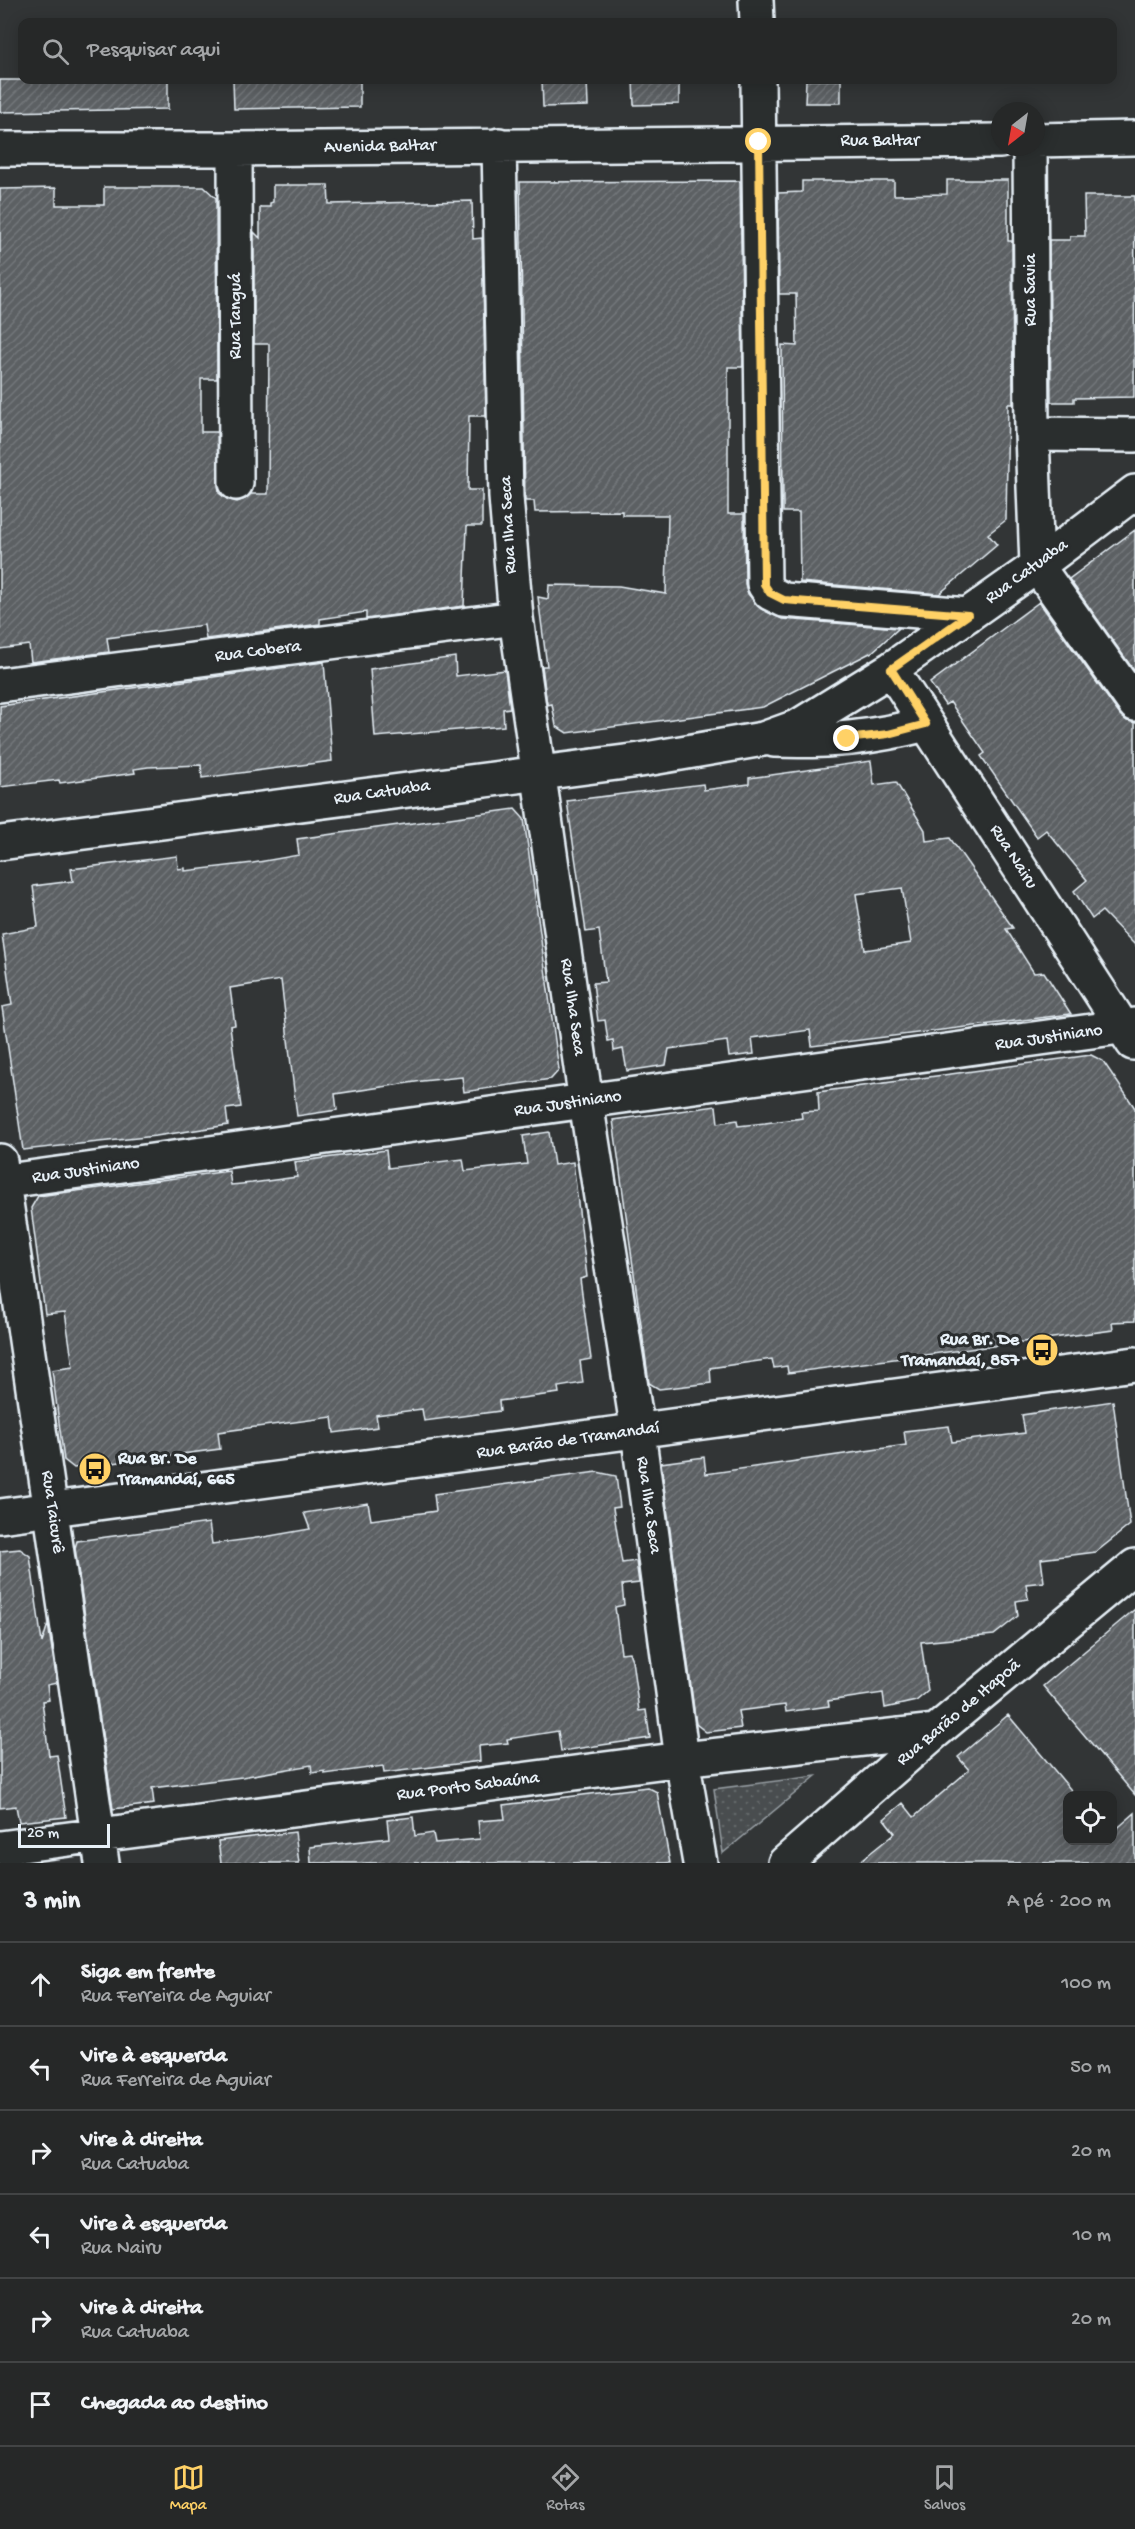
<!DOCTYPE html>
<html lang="pt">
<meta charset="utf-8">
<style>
:root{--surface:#262828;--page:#2e3030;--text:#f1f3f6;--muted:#a4a6a8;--line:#424445;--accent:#ffd166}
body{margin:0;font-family:"Gochi Hand",sans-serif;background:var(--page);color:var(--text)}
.controls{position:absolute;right:18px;bottom:18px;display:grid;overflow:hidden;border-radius:12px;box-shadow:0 3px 15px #0003}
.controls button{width:54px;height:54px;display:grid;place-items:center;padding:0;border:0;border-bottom:2px solid var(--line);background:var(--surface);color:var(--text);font:30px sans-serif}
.compass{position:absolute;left:991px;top:102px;width:54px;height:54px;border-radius:50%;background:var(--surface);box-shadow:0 3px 15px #0003;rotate:211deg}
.scale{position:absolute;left:18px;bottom:15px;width:92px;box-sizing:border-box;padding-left:6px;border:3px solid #e8f1f8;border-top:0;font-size:16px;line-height:21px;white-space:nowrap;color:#e8f1f8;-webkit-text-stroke:4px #2a2d2e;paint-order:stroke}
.stop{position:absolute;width:18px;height:18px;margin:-14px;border:4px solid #ffd166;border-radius:50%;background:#fff}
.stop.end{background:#ffd166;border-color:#fff;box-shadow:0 2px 6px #0008}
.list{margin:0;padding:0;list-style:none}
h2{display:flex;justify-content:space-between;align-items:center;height:78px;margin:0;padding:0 24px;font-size:26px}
h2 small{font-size:20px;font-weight:400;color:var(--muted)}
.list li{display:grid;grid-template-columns:39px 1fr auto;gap:18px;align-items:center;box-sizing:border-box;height:84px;padding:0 24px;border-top:2px solid var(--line)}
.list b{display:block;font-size:22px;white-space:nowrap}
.list p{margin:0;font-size:20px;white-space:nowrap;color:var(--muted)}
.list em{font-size:20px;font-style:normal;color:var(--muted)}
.icon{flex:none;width:33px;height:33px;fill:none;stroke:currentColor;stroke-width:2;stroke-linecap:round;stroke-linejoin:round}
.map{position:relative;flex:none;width:1135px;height:1863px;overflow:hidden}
.search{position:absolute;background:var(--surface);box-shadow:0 3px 15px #0003;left:18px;right:18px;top:18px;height:66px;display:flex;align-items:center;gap:15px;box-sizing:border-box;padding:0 21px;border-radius:12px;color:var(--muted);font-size:22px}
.sheet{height:582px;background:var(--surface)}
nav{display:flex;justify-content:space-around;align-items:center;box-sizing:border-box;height:84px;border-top:2px solid var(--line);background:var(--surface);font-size:16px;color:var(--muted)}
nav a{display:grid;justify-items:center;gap:3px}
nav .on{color:var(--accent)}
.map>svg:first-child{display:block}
.park{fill:url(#park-dots);stroke:#989fa4;stroke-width:1.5}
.building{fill:url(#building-hatch);stroke:#e8f1f8;stroke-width:1.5;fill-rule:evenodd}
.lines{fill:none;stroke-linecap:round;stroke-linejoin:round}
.minor-casing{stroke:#e8f1f8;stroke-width:38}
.minor{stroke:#2a2d2e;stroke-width:33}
.route{stroke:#ffd166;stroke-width:8}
.labels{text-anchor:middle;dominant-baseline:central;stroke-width:6;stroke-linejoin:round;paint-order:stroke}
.street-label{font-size:18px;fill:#e8f1f8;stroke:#2a2d2e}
.poi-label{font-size:18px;font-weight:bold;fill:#e8f1f8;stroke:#2a2d2e;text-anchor:end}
</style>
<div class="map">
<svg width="1135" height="1863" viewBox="0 0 1135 1863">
<defs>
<pattern id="park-dots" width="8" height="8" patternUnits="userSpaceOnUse" patternTransform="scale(1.5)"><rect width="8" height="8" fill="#494d4f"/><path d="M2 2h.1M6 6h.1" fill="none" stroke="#636769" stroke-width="1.8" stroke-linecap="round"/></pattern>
<pattern id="building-hatch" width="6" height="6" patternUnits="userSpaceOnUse" patternTransform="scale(1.5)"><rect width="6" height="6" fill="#5c6063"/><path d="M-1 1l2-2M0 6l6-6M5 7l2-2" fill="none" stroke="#73777a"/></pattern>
</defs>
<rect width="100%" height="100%" fill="#323536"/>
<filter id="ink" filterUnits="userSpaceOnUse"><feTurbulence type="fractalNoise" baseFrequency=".0167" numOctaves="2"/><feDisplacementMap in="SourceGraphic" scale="12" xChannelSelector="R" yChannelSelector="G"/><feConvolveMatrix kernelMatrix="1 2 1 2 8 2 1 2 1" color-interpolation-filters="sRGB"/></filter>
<g filter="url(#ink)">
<path class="park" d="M816,1776L723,1853L714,1789Z"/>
<path class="building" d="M0,80H168V109L0,112Z
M233,80H360V107L234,109Z
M542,80H587L588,106L543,107Z
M633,80H679V104L634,105Z
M806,80H841V103H805Z
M947,180H1008V241H1012L1013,404H1008L1006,520L988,534L997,545L939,594L800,582L799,512H783L782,345L797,346L796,294H779L778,193L802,192V181H894V195L947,194Z
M740,181L743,367H728V514H744L745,584L748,594L761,609L782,619L899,628L872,652L763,707L567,733L556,726L552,704L547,705L542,666H547L538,597L548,599L549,585L619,586L666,594L668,515H622V511L535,512L534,501H525L520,182Z
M273,185H328L329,204L472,201L473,239L482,238L486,416H469L468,490H482V526H467L464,606L366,619V612L320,619V624L206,639L204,625L107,638L109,652L31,662L29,645L0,649V189L56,188V205H104V187H204L216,198L217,379H201V432H217L219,493L227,499L237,502L245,499L251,494H268L269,344H254V232L260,238V207H270V203L273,202Z
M1084,196H1135L1134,397L1074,398V402H1051L1049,240H1070V236H1085Z
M1135,530V672L1069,579Z
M1039,602L1120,715L1127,721L1135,722V945L1102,911L1092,919L1074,891L1087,880L1046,830L1037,837L981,756L985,753L950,702L945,705L930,683Z
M455,657L456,676L505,670L510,708L503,709L504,726L375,737L370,669Z
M324,662L332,761L202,778L201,765L148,767L134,769L135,773L60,783L59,780L0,787V706Z
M871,761L874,785L896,782L925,830L926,841L950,838L1013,928L1006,929L1034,973L1044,972L1071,1014L812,1046L810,1030L752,1038L754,1054L729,1057L727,1041L669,1049L666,1065L627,1071L623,1049L614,1051L613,1040L608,1041L605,1020L598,1021L593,983L606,982L599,930L586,932L567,801L703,784L704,790L749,784V778ZM902,888L911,943L865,950L856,894Z
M515,809L524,819L551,1011L559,1070L551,1079L464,1092L462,1077L422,1081L335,1094L337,1110L297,1116L281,980L230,988L235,1025L230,1026L241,1107L226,1109L228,1125L156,1136L23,1150L2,1007L12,1005L2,934L38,927L33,886L73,881L71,869L177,856L178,869L185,868V871L253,863L299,855L297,839Z
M1091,1055L1103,1061L1135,1108V1321L1112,1322L1113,1330L788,1373L787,1366L774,1368L772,1359L710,1368L711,1383L659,1389L649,1383L613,1120L716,1106L718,1123L737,1120L738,1126L765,1123L802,1118L801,1112L819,1111L818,1092Z
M549,1132L554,1165L573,1162L587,1277L580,1279L591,1359L580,1361L583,1383L558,1387L559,1393L499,1401L500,1411L424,1421L422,1409L376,1415L378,1427L334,1433L332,1417L218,1432L220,1449L74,1468L64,1460L52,1370L73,1367L65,1312L45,1314L31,1208L38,1196L229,1171L231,1185L252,1183L297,1177L295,1162L386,1150L388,1168L463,1159L465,1171L527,1164L523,1136Z
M1113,1401L1130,1525L1096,1552L1041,1559L1044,1582L1026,1584L1028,1599L1016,1601L1018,1616L994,1635L921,1642L928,1691L916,1701L885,1708L883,1693L828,1701L829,1706L786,1712L785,1705L738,1711L741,1728L706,1732L696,1724L661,1463L704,1457L706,1474L906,1445L904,1431L949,1426L952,1442L1025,1433L1022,1415Z
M597,1472L616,1476L620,1507L613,1508L622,1563L636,1561L639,1583L622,1585L624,1605L615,1607L621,1653L629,1652L632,1660L639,1711L646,1710L650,1738L561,1751L558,1731L507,1739L508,1743L479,1746L480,1761L384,1773L383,1766L325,1774V1771L312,1773L311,1765L242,1777L152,1788L154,1804L113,1809L75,1548L77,1541L209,1523L212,1544L264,1537L310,1529L304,1513L368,1503L371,1520L436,1511L434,1494Z
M20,1549L30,1556L42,1643L48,1624L57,1683L47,1685L49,1700L42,1701L49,1756L57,1755L66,1817L19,1822L16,1806L0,1808V1551Z
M1135,1609V1795L1043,1686Z
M1008,1715L1076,1796H1068V1840H1113V1832L1135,1813V1863H858L895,1833L884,1819L903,1803L914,1817L969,1770L958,1757Z
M647,1787L657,1792L670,1863H311L310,1847L389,1838L387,1820L413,1817L415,1836L433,1833L435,1843L480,1839L478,1821L505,1819L503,1805Z
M295,1832L299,1863H221L218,1841Z"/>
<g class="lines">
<g class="minor-casing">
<path id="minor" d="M756,0L757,22
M758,80L764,584L770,593L784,600L968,615
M1036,140L1135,138
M499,145L506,497L516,618L586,1102L638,1432L682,1759L700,1863
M1030,147L1032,434L1037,566L1135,704
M0,149H235L1000,141
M235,149L236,483
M1032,434L1135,435
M891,669L1133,1043
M0,685L516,618
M774,740C830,742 871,738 926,724
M0,843L640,760L763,739L799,726L891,669L1037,566L1135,492
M0,1161L102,1863
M0,1182L1135,1025
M0,1516L1135,1364
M0,1848L682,1759L936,1731
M785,1863L936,1731L1135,1566"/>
</g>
<use href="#minor" class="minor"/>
</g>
</g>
<g class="lines" filter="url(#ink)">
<path class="route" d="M759,142L764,584L770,593L784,600L968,615L891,669L926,724L888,734L847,739"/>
</g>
<defs>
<g id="bus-disc" transform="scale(1.725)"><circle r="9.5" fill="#ffd166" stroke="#2a2d2e"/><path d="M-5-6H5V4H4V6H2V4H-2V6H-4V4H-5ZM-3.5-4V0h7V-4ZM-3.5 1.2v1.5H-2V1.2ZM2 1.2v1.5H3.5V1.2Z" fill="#111"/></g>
</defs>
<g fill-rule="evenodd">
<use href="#bus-disc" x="1042" y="1350"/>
<use href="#bus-disc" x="95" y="1469"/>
</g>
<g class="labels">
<g class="street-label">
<text x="880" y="141">Rua Baltar</text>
<text transform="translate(380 147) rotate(-1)">Avenida Baltar</text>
<text transform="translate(1031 290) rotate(-90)">Rua Savia</text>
<text transform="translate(236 316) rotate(-90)">Rua Tanguá</text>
<text transform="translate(509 525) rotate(-93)">Rua Ilha Seca</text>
<text transform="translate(1027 572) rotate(-36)">Rua Catuaba</text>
<text transform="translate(258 652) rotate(-7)">Rua Cobera</text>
<text transform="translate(382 793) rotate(-8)">Rua Catuaba</text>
<text transform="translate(1013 857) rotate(57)">Rua Nairu</text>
<text transform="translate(572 1007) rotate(82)">Rua Ilha Seca</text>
<text transform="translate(1049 1038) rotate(-8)">Rua Justiniano</text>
<text transform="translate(568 1104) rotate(-8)">Rua Justiniano</text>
<text transform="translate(86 1171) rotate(-8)">Rua Justiniano</text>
<text transform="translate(568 1441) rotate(-8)">Rua Barão de Tramandaí</text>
<text transform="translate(648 1505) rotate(82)">Rua Ilha Seca</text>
<text transform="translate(52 1512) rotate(82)">Rua Taicurê</text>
<text transform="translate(959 1713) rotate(-40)">Rua Barão de Itapoã</text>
<text transform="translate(468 1787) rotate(-7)">Rua Porto Sabaúna</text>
</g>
<g class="poi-label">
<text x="1019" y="1340">Rua Br. De<tspan x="1019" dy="21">Tramandaí, 857</tspan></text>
<text x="118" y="1459" text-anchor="start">Rua Br. De<tspan x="118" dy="21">Tramandaí, 665</tspan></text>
</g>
</g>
</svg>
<div class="controls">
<button><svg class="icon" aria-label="locate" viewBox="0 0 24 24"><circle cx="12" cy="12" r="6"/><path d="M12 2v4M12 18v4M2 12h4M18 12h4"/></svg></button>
</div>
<svg class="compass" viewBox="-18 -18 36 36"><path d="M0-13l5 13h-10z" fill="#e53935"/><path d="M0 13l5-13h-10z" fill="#a4a6a8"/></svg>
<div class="scale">20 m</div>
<div class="stop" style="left:759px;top:142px"></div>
<div class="stop end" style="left:847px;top:739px"></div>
<div class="search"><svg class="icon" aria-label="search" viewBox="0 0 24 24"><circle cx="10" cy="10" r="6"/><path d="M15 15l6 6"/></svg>Pesquisar aqui</div>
</div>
<section class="sheet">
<h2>3 min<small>A pé · 200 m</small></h2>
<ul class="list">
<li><svg class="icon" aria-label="ahead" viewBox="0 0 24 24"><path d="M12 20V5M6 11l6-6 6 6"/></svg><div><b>Siga em frente</b><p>Rua Ferreira de Aguiar</p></div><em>100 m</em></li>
<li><svg class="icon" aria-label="left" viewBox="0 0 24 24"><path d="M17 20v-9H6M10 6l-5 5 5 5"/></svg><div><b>Vire à esquerda</b><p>Rua Ferreira de Aguiar</p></div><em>50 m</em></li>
<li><svg class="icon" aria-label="right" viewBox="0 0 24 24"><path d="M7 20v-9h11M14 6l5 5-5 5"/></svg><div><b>Vire à direita</b><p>Rua Catuaba</p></div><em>20 m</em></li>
<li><svg class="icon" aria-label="left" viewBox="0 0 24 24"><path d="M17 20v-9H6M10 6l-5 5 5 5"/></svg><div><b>Vire à esquerda</b><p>Rua Nairu</p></div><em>10 m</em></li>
<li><svg class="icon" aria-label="right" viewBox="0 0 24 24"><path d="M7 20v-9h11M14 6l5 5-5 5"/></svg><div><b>Vire à direita</b><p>Rua Catuaba</p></div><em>20 m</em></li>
<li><svg class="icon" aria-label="arrive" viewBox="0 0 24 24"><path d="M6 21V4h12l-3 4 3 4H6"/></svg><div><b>Chegada ao destino</b></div></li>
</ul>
</section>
<nav>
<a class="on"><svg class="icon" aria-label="map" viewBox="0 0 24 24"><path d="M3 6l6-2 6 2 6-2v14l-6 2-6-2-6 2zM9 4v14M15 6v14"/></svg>Mapa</a>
<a><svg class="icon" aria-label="directions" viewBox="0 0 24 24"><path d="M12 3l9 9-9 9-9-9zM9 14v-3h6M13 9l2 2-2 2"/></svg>Rotas</a>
<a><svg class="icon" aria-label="saved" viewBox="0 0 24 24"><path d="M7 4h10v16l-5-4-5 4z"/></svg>Salvos</a>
</nav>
